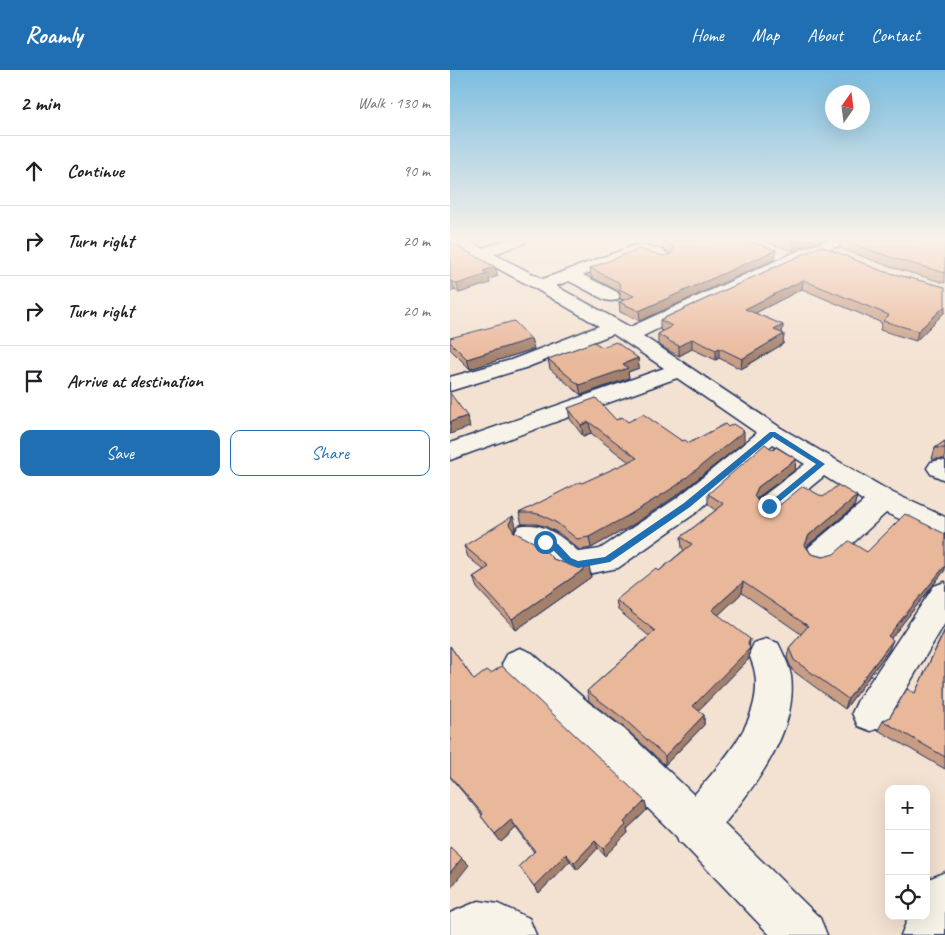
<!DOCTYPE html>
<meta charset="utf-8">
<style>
:root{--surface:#fff;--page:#f6f6f6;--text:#202124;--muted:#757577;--line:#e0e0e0;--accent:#1f6fb2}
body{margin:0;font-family:Caveat,sans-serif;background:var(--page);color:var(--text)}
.controls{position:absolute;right:15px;bottom:15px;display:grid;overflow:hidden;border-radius:10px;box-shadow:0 5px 20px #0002}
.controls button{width:45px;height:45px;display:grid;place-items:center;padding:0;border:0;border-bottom:1px solid var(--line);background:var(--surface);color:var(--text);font:25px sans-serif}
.compass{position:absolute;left:375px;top:15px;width:45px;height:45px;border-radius:50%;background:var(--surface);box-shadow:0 5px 20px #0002;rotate:14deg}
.stop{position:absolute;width:15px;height:15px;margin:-11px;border:4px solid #1f6fb2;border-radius:50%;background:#fff}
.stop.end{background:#1f6fb2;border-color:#fff;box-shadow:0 1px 5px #0008}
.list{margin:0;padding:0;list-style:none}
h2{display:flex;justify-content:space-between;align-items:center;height:65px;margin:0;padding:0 20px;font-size:21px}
h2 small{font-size:16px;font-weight:400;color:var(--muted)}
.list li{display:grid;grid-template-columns:32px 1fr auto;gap:15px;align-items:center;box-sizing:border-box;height:70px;padding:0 20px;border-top:1px solid var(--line)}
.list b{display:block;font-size:19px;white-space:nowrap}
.list em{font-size:16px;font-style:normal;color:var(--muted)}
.actions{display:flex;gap:10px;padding:15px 20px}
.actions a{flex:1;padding:11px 0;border:1px solid var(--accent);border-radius:10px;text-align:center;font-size:18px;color:var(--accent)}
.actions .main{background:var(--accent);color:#fff}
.icon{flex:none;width:28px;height:28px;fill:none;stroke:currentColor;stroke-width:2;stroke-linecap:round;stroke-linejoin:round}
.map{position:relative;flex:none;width:495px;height:865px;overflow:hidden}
header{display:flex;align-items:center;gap:30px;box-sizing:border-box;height:70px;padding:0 25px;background:var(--accent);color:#fff}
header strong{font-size:24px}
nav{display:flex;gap:28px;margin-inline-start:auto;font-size:18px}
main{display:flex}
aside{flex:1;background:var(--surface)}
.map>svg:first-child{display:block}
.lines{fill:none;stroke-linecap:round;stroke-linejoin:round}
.minor-casing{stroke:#1b2f5e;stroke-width:3}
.minor{fill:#f7f3e8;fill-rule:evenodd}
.wall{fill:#c89d84;stroke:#1b2f5e}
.shaded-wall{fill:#a3806c;stroke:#1b2f5e}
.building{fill:#e9b79a;stroke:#1b2f5e}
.route{fill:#1f6fb2}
</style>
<header>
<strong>Roamly</strong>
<nav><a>Home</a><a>Map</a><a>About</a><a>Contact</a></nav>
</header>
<main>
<aside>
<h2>2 min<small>Walk · 130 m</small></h2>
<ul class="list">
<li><svg class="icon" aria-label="ahead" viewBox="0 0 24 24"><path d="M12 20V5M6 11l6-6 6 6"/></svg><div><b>Continue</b></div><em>90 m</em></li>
<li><svg class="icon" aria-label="right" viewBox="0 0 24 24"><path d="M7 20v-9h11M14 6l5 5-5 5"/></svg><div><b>Turn right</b></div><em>20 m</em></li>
<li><svg class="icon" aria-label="right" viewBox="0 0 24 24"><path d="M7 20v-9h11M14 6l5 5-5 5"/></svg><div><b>Turn right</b></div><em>20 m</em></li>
<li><svg class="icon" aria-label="arrive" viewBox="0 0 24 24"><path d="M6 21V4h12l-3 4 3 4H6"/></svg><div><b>Arrive at destination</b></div></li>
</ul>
<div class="actions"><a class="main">Save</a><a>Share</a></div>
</aside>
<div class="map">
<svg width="495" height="865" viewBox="0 0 495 865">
<rect width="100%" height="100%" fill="#f3e1d1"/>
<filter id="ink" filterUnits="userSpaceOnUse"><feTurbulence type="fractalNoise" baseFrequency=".02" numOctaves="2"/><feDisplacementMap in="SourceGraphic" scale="10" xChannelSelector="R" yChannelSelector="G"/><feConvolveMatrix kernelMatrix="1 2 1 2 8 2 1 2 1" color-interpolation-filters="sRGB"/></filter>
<g filter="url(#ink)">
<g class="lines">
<g class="minor-casing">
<path id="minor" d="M0,170H16L32,178L57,170H77L75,173L44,184L93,209L186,175C197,175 216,179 223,188L221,191L215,193L188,185L133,205L167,222L170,226L167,230L161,231L155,230L119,211L106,216L180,257L352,179L379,170H399L397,173L362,185L193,266L331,358L443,423L495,447V469L436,443L381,493L370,496L359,493L355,485L359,477L414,431L374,406L329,443L319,446L309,443L305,436L309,429L355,394L323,374L247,442L168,498L128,506L117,502L107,498L95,485L69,472L64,464L69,456C92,450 113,468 129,482L150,479L227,428L307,363L227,308L0,390V373L214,298L163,264L75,298L0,321V307L61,290L149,256L86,219L0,173Z
M490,390L495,391V410L481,404L477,398L481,392Z
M495,512V553L434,656L421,661L408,656L402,643L408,630L484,516Z
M316,569L328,573C333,583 339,595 341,606C348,660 307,713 274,754L370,848L377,865H320L233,774L229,772L227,767L146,687L112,658L58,605L52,594L58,583L70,578L82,583L138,632L174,659L244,725C272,692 313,650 305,603C304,596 301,590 299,584L304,573Z
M495,802V865H451L459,846H476V813L479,809Z
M29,831L48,834L79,848L86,865H0V843Z"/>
</g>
<use href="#minor" class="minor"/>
</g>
<path class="wall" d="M212,170L326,180L325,189L190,251L170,242L169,232L174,230L170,229V223L168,221L141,207L140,198L214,186L221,184L212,178Z
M309,170H375L343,181Z
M391,170H495V213L444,198L389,178Z
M0,172L45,197L48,206L39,209L40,213L9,223L5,220L0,222Z
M371,176L432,201L495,217L466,271L430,260L432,253L352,219L305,243L333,255L332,263L334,264L333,274L291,299L269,288L266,290L242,279L229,286L219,281L208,274V264L213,261L210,260V250Z
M0,268L81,269L84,279L20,299L0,279Z
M152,277L188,288L189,298L178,302L179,308L131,325L100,299L98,289Z
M118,338L166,350L178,352L232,371L239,373L294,372L226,426L181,456L141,478L130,480L110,464L95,456L86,454H72L69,443L179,392L141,363L133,366L120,349Z
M495,371V389H482L485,378Z
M323,380L346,389L345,400L307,428V430L310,434L321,437L373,427L407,426L404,437L357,476V477L361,484L373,487L417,482L495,500L441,568L439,580L395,639L342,600L337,588L339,578L351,564L292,523L268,545L299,577V589L248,640L254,645V655L215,695L175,658L139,631L137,621L199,566L168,540L166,530L209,501L234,480L232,478L231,467L266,440L258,434V424Z
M66,456L64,462L103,489L125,497L139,496L141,507L66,560L27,518L23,507L34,500L18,487L14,476Z
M495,559V699L428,660L433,651L440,647L465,623Z
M0,576L24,610L195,731L197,740L177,759L178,763L155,786L148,778L127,800L120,791L89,823L69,796L84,782L66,758L51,772L31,746L32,745L0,707Z"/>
<path class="shaded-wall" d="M352,170H375L343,181L344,172Z
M326,180L325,189L190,251L189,241Z
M45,197L48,206L39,209L40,213L9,223L7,214L33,201Z
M353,210L352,219L294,249L295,239Z
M2,211L5,220L0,222V212Z
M495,236V242L466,271L468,261Z
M333,255L332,265L324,260Z
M334,264L333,274L291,299L292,289Z
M81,269L84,279L20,299L17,289Z
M242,269V279L229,286V276Z
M269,278V288L266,290V280Z
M188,288L189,298L178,302L179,308L131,325L129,315L173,294Z
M17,346L20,357L0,364V352Z
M139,352L141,363L133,366L131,355Z
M294,361V372L226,426L181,456L141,478L139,467Z
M346,389L345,400L307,428L303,437L304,426L308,417Z
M407,426L404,437L357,476L353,486L355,475L359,465Z
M63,446L66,456L62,465L59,454Z
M139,496L141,507L66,560L62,549Z
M495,496V500L434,577L438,566Z
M293,512L292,523L262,551V540Z
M300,569L299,589L243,646V636L298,574Z
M443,570L439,580L395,639L398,629Z
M254,645V655L215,695V686Z
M195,731L197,740L177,759L178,763L155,786L153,779L174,752Z
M61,750L66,758L51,772L45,764Z
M145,771L148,778L127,800L124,793Z
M116,784L120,791L89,823L84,816Z
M12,788L19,795L0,819V803Z"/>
<path class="building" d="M212,170H295L326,180L189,241L169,232L184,226L169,219L171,217L168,212L140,198L189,179L214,186L221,184L224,178Z
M335,170H352L344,172Z
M391,170H495V203L446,189Z
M0,172L45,197L33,201L38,204L7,214L2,211L0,212Z
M371,176L432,201L495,217V236L468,261L433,251L439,245L353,210L295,239L333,255L324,260L334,264L292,289L269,278L266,280L242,269L229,276L219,271L208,264L222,256L210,250Z
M64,251L81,269L17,289L0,272V268Z
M144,272L152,277L166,272L188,288L173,294L178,298L129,315L98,289Z
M0,323L17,346L0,352Z
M146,328L166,350L172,347L178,352L193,344L232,371L235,370L239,373L275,354L278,357L283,354L294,361L226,416L179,445L139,467L127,469L107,453L92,445L83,443H69L130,412L132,413L187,388L139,352L131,355L118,338Z
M495,371V378H485Z
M315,374L323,380L326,377L346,389L308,417L304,426L310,434L321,437L331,434L353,416L373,427L388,415L407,426L359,465L355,475L361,484L373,487L384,484L399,471L417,482L455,444L495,464V496L438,566L443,570L398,629L344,590L339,578L358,556L293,512L262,540L300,569L298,574L300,578L243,636L254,645L215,686L173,648L137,621L205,561L166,530L206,498L209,501L242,474L231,467L274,434L258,424Z
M63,446L59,454L64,462L91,476L103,489L125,497L139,496L62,549L23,507L39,497L14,476Z
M495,560V687L433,651L440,647L457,619L465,623Z
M0,576L24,610L37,600L41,603L52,596L195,731L174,752L176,755L153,779L145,771L124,793L116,784L84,816L69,796L85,781L61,750L45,764L31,746L33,744L0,706Z
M0,777L12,788L0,803Z"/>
</g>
<linearGradient id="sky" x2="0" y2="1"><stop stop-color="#7bbddf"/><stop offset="0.58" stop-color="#faf2ea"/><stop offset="1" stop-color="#faf2ea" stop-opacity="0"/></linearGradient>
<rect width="495" height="291" fill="url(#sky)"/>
<path class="route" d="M320,362H325L375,394L322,438H316L315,436L366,394L323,367L240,437L160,492L128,498L115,492L102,479L91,472L95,468L108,474L121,488L128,491L155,487L234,433Z"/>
</svg>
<div class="controls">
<button>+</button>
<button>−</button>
<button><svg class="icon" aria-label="locate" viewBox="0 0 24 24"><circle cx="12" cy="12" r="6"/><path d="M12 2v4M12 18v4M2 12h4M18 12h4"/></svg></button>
</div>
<svg class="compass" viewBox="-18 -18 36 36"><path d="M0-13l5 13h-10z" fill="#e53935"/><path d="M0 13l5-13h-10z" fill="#757577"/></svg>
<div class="stop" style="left:95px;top:472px"></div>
<div class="stop end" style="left:319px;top:436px"></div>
</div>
</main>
